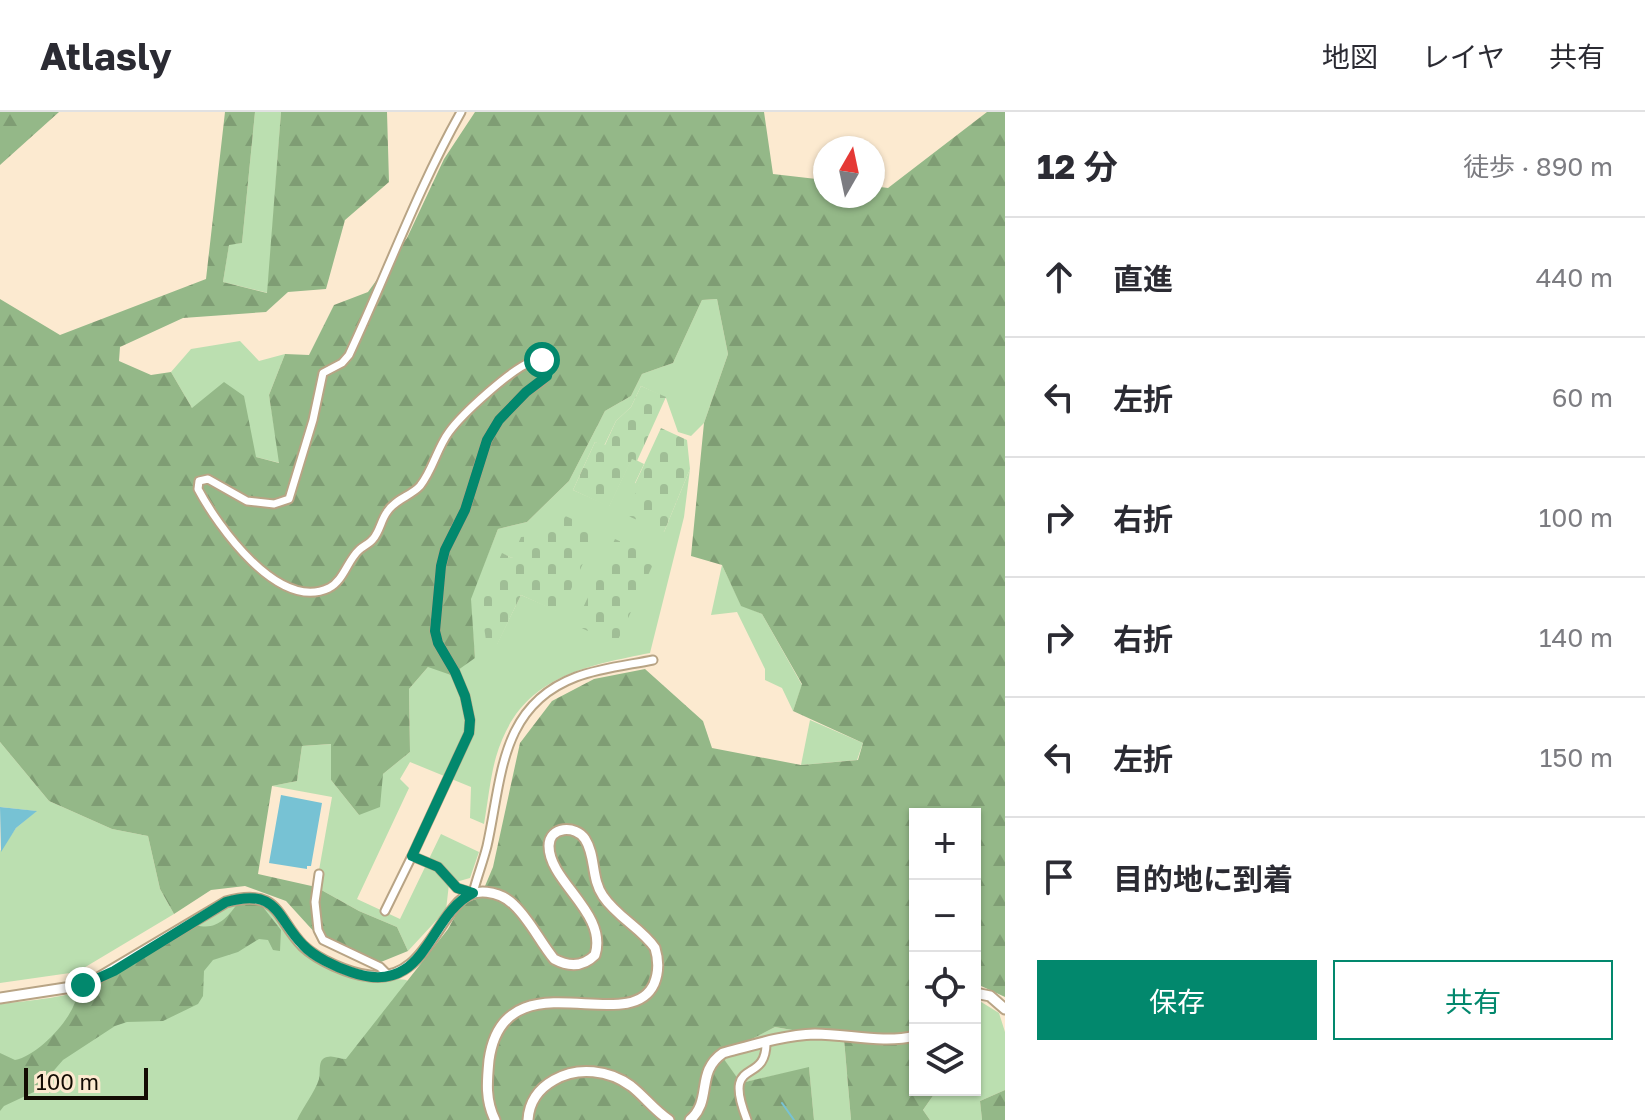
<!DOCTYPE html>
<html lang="ja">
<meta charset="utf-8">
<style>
:root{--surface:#fff;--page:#f7f7f7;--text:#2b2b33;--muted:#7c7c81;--line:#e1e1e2;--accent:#02886d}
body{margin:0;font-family:"Golos Text","Noto Sans JP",sans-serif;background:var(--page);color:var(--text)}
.controls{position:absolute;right:24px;bottom:24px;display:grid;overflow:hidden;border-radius:0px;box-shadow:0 2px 6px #0004}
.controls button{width:72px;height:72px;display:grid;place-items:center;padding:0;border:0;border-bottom:2px solid var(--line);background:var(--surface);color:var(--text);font:40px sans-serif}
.compass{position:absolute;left:813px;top:24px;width:72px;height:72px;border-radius:50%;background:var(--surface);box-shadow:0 2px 6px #0004;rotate:9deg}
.scale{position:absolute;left:24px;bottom:20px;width:124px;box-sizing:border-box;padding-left:8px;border:4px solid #130c03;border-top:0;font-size:22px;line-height:28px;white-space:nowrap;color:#130c03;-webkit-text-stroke:6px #fcead0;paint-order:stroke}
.stop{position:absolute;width:24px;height:24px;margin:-18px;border:6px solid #02886d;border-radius:50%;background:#fff}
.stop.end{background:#02886d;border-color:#fff;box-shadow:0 2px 8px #0008}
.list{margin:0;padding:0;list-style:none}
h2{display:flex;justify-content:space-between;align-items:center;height:104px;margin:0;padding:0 32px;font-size:34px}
h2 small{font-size:26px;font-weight:400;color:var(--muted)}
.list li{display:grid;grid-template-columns:52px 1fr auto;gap:24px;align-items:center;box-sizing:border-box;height:120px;padding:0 32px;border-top:2px solid var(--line)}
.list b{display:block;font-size:30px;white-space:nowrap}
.list em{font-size:26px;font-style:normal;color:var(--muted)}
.actions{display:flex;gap:16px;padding:24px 32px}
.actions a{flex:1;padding:18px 0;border:2px solid var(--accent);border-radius:0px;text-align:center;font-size:28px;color:var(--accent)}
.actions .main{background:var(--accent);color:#fff}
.icon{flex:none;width:44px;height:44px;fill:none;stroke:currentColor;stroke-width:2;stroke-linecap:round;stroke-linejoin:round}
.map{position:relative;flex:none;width:1005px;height:1008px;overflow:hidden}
header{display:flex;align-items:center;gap:48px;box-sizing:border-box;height:112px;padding:0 40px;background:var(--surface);border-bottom:2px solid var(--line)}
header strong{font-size:38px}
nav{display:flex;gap:44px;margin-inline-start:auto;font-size:28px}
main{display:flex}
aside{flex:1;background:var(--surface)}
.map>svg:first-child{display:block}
.green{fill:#bbdfb0;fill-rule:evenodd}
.forest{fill:url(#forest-firs)}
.cemetery{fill:url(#cemetery-stones)}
.water{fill:#77c2d4}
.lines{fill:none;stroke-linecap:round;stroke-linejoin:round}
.stream{stroke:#77c2d4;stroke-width:2}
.minor-casing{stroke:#b8a485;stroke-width:11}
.tertiary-casing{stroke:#b8a485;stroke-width:13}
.minor{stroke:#fff;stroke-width:7}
.tertiary{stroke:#fff;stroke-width:9}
.route{stroke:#02886d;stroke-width:10}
</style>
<header>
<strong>Atlasly</strong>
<nav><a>地図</a><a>レイヤ</a><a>共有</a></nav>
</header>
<main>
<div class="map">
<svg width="1005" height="1008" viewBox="0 0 1005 1008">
<defs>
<pattern id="forest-firs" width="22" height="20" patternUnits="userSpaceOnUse" patternTransform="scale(2)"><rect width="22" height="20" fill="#94b888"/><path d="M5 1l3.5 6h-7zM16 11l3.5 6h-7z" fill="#7f9d74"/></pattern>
<pattern id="cemetery-stones" width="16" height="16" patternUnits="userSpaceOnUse" patternTransform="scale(2)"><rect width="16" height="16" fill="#bbdfb0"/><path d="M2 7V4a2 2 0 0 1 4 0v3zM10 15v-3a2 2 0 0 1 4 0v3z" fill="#a0be96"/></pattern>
</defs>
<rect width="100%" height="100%" fill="#fcead0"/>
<path class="green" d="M255,0H281L268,181L223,170L229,132L242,131Z
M717,187L728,242L704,311L691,324L678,320L666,286L641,274L631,295L616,309L604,334L595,330L573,378L609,394L632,346L644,352L635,371L640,374L664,420L690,357L684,405L650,541C580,555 519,566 496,645C490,666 488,690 484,712L470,706L471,675L410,650L400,667L409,676L357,787L400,807L441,722L479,740L470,766L449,772L446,798L408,839L397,815L359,799L316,775L332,685L272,674L297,669L302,634L332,632L331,668L359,703L383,662L410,640L409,577L428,555L475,546L470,487L498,417L527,410L569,369L605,299L631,284L642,262L673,251L702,188ZM538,424L560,500L521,483L497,532L503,442L512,446Z
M240,229L259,249L285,242L269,283L280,351L256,345L192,296L171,260L191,237Z
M722,453L741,493L762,502L802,573L793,599L782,576L765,568V557L737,500L711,503Z
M810,608L863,631L857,648L801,653Z
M0,630L49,689L112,717L148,724L160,777L174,802L77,860L0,871V739L16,716L36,699L0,695Z
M244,790C283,792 280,825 308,842C326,854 347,867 369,870C384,872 397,863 411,870L319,1008H0V892C32,888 68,886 98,873C148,851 190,805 244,790Z
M978,888L999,901L1005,920V978L980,989L982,1008H930L923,998L937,978H975V890Z
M775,915L844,927L851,1008H814L809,956L741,971L720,943Z"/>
<path class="forest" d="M0,0H59L0,53Z
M225,0H255L242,131L229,133L223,170L267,181L281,0H387L389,70L345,108L326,177L288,180L266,200L183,206L120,235L119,249L151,263L171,260L192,296L224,270L244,284L256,345L279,351L269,283L285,242L309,243L334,193L368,180L407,126L444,47L475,0H764L773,62L825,68V84H873V74L888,76L987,0H1005V885L979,873L975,876V702H915V978H937L923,998L930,1008H851L844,927L775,915L721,943L741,971L809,955L814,1008H297C303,995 315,980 319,967C321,960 317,947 327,945C333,943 339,947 346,947L448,817C458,800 459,791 480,786L493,755L520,631L552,589L594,567L645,557L703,609L712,636L801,653L858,648L863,631L793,599L802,572L762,502L741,494L722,453L691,444L704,311L728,242L717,187L702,188L673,251L642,262L631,284L605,299L569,369L527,410L498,417L471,487L475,546L451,563L428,555L409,577L410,640L383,662L380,695L359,703L331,668V632L302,634L297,669L272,674L258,762L316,775L359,799L397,815L408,839L376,852L327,834L286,789L245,774L211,778L174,802L160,777L148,724L112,717L49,689L0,630V187L60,223L206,167Z
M259,790L281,818L280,839L273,838L268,828L259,827L238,840L213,848L204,859L203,884L198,892L163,909L127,910L115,914L63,948L36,979L4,994L0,999V941L15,948C36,944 64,915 73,895C76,889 77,883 81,877L196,813C216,819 227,806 238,791Z
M1005,978V1008H982L980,989Z"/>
<path class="cemetery" d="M641,274L666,285L637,349L632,347L609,395L573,378L595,330L605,333L616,309L631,295Z
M661,316L687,328L690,357L664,420L626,403L639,374L635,372Z
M557,400L598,419L560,501L521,483L497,533L486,528L480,489L502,441L512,446L521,425L538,424Z
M615,427L656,446L616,532L575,513Z"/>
<path class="water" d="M281,683L322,691L311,754H307V757L269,751Z
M0,695L37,699L16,716L1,740Z"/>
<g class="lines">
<path class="stream" d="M782,991L794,1008"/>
<g class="minor-casing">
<path id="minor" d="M461,0C417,78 387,162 349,243L342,251L323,261L313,308L289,387L274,392L247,389L208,367L199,369L198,377C217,413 278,500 329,476C344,468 347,449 359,438C363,434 369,432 373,427C380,419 381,408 387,400C395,387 411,384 420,374C433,358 437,336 449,320C462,302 512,256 533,249C540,246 544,248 549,253L543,268L526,280L499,308L487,328L465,398L445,438L441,454L435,519L438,531L455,560L465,584L470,608L469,621L412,744L438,755L457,776L473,781C477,765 483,750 487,734C502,668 499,594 576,565C600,556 628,553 653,548
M319,762L315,790L318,818L323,828L380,855L389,864
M385,799L412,744
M747,1008C721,942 767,975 766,930"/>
</g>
<g class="tertiary-casing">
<path id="tertiary" d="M975,881L990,884L1005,897
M0,886L72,875L93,869L226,790C280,775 276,807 303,834C318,848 349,862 370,864C419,870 432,818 459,790C474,774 500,779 514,793C530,808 540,830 554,847C569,855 583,855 595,843C608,801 549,770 549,734C549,714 576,713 585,727C596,744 591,767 603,784C617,805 641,816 655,836C659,849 659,860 654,872C629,927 504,842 489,948C487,969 485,988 495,1008
M528,1008C529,990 538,977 554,968C578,954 609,958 631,974C644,984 654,998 669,1008
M690,1008C713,988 695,960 723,941C753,933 784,923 815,922C848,922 883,932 915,924"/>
</g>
<use href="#minor" class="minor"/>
<use href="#tertiary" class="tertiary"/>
</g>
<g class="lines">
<path class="route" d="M83,873L114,859L226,790C279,775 276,806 303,833C314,845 336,855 351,860C427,887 427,803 473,781L457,776L438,755L412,744L469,621L470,608L465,584L455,560L438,531L435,519L441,454L445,438L465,398L487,328L499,308L526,280L547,264L549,253L542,248"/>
</g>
</svg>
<div class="controls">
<button>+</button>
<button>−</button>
<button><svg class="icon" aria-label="locate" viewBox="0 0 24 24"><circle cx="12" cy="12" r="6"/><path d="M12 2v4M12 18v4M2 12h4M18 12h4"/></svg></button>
<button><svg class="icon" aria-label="layers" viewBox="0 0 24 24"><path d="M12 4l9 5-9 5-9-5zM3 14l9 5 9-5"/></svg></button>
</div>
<svg class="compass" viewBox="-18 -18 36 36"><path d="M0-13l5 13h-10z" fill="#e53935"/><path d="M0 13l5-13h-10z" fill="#7c7c81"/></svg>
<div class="scale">100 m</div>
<div class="stop" style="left:542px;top:248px"></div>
<div class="stop end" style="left:83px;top:873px"></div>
</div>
<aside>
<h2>12 分<small>徒歩 · 890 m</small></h2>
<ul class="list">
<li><svg class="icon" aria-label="ahead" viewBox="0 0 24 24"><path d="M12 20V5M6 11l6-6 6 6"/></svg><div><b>直進</b></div><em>440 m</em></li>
<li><svg class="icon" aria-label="left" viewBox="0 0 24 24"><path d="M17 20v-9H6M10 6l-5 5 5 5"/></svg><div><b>左折</b></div><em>60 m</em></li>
<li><svg class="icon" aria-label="right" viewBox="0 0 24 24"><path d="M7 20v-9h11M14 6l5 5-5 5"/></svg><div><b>右折</b></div><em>100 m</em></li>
<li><svg class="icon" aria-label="right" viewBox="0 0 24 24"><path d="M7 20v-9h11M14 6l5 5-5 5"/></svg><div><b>右折</b></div><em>140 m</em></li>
<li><svg class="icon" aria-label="left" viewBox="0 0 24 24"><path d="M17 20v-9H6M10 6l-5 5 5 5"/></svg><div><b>左折</b></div><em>150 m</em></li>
<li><svg class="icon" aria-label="arrive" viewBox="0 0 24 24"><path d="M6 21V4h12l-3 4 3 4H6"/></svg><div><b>目的地に到着</b></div></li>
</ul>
<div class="actions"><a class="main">保存</a><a>共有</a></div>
</aside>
</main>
